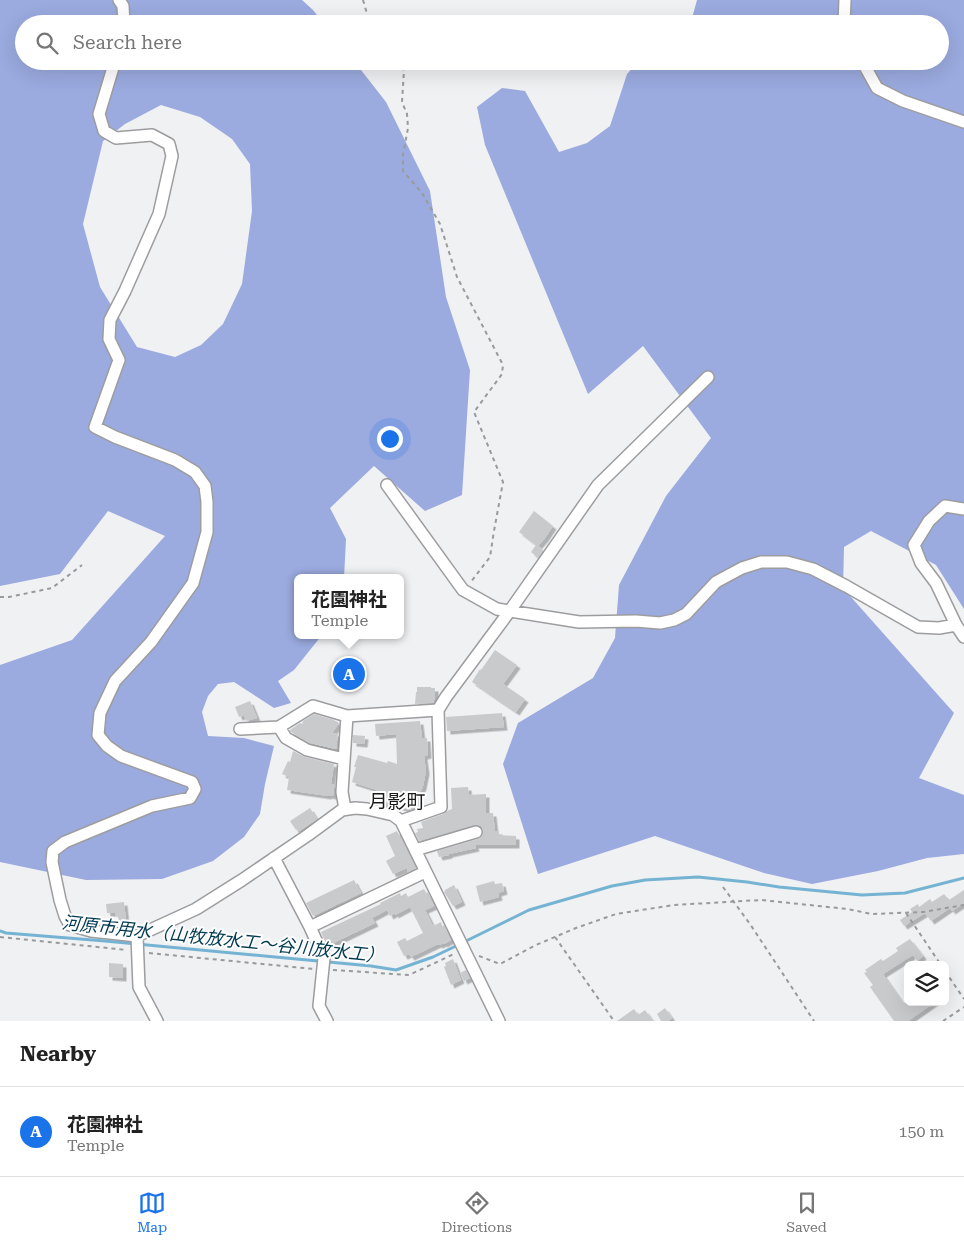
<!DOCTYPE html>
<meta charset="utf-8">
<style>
:root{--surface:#fff;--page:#f2f2f2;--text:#222;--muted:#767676;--line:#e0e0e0;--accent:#1a73e8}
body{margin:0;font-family:"Roboto Serif","Noto Sans JP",serif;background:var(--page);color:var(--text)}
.controls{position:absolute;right:15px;bottom:15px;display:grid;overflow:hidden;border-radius:8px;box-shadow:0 5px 20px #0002}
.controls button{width:45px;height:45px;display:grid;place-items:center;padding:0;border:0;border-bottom:1px solid var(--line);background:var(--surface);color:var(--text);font:25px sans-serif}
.you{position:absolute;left:389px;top:438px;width:18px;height:18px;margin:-12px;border:4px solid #fff;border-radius:50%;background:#1a73e8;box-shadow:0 0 0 8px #1a73e833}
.badge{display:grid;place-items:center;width:32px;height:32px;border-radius:50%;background:var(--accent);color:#fff;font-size:16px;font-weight:700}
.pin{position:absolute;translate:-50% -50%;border:2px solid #fff;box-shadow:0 1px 5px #0006}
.popup{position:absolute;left:294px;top:574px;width:110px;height:65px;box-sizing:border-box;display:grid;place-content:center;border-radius:8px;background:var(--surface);filter:drop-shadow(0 1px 4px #0005);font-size:16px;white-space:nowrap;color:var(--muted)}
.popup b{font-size:19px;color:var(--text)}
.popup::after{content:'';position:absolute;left:50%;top:100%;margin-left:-10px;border:10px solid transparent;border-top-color:var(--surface)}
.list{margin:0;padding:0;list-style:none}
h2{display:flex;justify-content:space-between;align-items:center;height:65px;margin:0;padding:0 20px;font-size:21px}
h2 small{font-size:16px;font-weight:400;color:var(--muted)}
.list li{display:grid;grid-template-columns:32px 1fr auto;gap:15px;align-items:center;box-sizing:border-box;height:90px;padding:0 20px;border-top:1px solid var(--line)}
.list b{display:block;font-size:19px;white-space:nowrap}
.list p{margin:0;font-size:16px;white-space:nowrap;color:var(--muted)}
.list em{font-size:16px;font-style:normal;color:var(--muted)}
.icon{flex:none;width:28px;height:28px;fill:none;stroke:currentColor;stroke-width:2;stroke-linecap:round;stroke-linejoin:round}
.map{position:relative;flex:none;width:964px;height:1021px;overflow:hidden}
.search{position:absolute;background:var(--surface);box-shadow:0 5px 20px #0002;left:15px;right:15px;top:15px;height:55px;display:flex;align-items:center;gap:12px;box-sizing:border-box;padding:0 18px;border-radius:28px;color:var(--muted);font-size:19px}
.sheet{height:155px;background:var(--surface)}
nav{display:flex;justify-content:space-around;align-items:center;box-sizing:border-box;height:70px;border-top:1px solid var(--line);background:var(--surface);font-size:14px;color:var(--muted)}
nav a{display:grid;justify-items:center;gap:2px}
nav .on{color:var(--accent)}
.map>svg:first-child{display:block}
.forest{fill:#9baadf;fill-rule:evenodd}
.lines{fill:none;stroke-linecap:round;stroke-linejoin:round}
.stream{stroke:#75b3d3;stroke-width:3}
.building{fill:#c9cacc;filter:url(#shadow)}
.minor-casing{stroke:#9d9d9f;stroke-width:14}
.path{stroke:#999a9c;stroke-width:2;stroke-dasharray:4 4;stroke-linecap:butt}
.minor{stroke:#fff;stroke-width:11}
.labels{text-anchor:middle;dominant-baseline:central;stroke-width:4;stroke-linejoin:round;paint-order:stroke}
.water-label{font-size:18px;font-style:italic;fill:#023b51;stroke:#fefeff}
.quarter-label{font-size:19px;fill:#19191a;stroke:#fefeff}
</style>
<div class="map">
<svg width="964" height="1021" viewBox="0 0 964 1021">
<defs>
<filter id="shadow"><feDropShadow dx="3.5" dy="3.5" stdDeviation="0" flood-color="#0004"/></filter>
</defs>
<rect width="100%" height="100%" fill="#f0f1f3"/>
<path class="forest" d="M0,0H302L313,10L324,24H24V61H354L386,102L430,191L446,297L470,370L462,495L425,511L374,466L330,508L346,539L344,578H298V635H322L294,670L278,681L291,703L274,708L234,682L218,684L208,696L202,712L208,736L244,738L274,746L265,784L260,814L244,837L213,861L162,879L86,880L0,862V665L72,640L165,536L108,511L60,574L0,586ZM161,105L200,117L232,139L250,164L252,211L242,284L223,324L201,345L175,357L137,347L100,287L83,224L103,141L125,124Z
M697,0H964V609L936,565L871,531L844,547L843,588L954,713L919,778L964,795V854L927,858L878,871L812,884L764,873L655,836L538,874L503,764L518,723L593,678L615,638L619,585L666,496L711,438L643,346L588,394L485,145L477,107L502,88L525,91L559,152L587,143L610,126L627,74L639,61H940V24H688L691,22Z"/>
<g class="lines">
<path class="stream" d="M0,931L6,933L105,941L371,966L396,970L433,957L458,945
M464,942L529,910L612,886L645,880L698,877L747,882L779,887L862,895L905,893L964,878"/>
</g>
<path class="building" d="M534,511L553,526L545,538L538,546L543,550L538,558L531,552L536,545L519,532Z
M495,650L517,665L503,684L525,699L516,712L472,682L480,669L481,670Z
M349,660L360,662L357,676L346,674Z
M417,687H431V688H435V697L433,703L415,704L416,692H417Z
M250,701L257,718L246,721L244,715L239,717L235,707Z
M502,713L504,727L447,731L446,717Z
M314,714L334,720L339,723L332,733H338L336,749L310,743L291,732L290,730L300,723L302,724L303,721Z
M420,721L422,738H427L428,755L424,756L426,771L423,786L414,808L409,810L385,802L384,805L374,803L377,790L352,782L356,767H354L358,755L387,763L388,761L397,764L396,734L376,736L375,724Z
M353,735L365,736L364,744L353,743Z
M293,751L305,757L334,764L331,784L334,785L333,796L328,795V796L287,790L289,777L282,774L288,761L290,762Z
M468,787L469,795L486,794V813H493L495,831H499V835L516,836V845H475L476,848L449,854V855L439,857L437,851L478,839L483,834V829L481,826L477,825L419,841L415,833L418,832L417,829L423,828L421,822L443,814L447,811L452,809L451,788Z
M310,808L317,819L299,831L297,829L296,830L290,821Z
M397,831L416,868L408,872L407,868L393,874L386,861L395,856L386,836Z
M354,880L361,893L313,916L306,903Z
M494,881L495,884L502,883L504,891L498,893L499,897L480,902L476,886Z
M454,885L462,902L453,906L444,892L445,891V890Z
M424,889L434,906L425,910L433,926L441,922L443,928L445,927L451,940L444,944V943L439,945L438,944L411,957L409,954L404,956L397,942L405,938L407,941L423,933L410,907L395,915V913L390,916L387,910L372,918L375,923L327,946L321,932L381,904L380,903L400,893L401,896L406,893L408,897Z
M964,890V903L952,911L950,908L931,921L925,913L904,926L900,920L912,912L910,909L918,904L919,907L930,899L932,902L944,894L949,900Z
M124,902L126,921L128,927H120L118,916H116L115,913H107L106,904Z
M910,939L923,956L917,961L913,955L883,974L903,1003L935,1002L908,1021H894L870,987L873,985L864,973L867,972L865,970L881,959L883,961L898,951L896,948Z
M453,959L461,980L451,985L444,967L446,966L445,963Z
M109,963L123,964V978L109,977Z
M466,970L470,978L464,981L460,973Z
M665,1008L672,1018L668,1021H661L657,1014Z
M634,1009L638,1015L645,1010L653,1021H617Z"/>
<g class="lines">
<g class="minor-casing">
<path id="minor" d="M119,0L123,6L124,24
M844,24L845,0
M115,61L99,114L104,131L116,138L152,135L169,144L172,156L159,214L125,291L110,320L109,339L119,360L95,427L115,437L175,460L195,472L205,486L207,502V532L193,583L151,642L115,681L100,713L98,735L107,746L121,756L192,782L195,789L190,798L152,806L65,842L53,851L52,862L60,900L65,916L70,925L91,931L137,936L196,909L242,880L308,835L342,810L355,808L367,809L393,815L401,821L499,1021
M862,61L877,88L903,101L964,122
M387,485L463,590L497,609L579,622L636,621L660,623L674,620L686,614L716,582L742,568L761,562H787L813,569L846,586L918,627L939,628L956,625
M964,509L945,506L929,521L914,545L921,563L936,583L956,625L964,637
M347,716L438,710
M279,727L313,706L347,716L342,792L345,809
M240,729L279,727L286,738L307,750L344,759
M401,821L441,807L438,710L446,697L509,612L598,485L708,377
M415,850L476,832
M274,858L310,927L324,958L319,1006L327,1021
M310,927L425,872
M137,936L139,987L157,1021"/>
</g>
<path class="path" d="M363,0L370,24
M396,61L404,70L402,102L407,114L408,128L403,155V171L422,193L440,224L457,277L503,365L502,374L474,412L503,482L494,531L490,557L470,583
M0,597H9L52,588L82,565
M723,887L750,924L814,1021
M906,913L941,965
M0,937L127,950
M555,937L614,1021
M149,953L314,969
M479,956L500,964L536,945L576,928L616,914L674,905L761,900L847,909L872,914L923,912L964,905
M333,970L409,975L454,954
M945,971L964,999
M943,1021L964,1007"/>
<use href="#minor" class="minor"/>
</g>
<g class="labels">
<g class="water-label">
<text transform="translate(223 939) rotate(6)">河原市用水（山牧放水工～谷川放水工）</text>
</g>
<g class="quarter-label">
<text x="397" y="801">月影町</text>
</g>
</g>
</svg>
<div class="controls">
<button><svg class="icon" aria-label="layers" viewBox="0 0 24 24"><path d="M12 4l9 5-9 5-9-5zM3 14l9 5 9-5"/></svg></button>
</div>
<div class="you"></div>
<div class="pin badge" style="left:349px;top:674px">A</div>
<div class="popup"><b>花園神社</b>Temple</div>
<div class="search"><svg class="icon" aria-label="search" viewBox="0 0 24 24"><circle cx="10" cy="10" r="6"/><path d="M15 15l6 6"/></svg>Search here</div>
</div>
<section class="sheet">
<h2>Nearby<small></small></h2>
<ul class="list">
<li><span class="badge">A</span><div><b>花園神社</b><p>Temple</p></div><em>150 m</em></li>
</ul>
</section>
<nav>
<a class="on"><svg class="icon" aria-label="map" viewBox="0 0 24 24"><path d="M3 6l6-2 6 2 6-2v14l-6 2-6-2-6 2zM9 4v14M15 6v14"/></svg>Map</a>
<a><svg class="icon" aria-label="directions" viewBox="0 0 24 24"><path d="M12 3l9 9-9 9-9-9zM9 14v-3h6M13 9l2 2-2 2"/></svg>Directions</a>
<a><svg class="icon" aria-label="saved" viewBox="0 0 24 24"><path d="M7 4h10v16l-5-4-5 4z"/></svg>Saved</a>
</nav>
